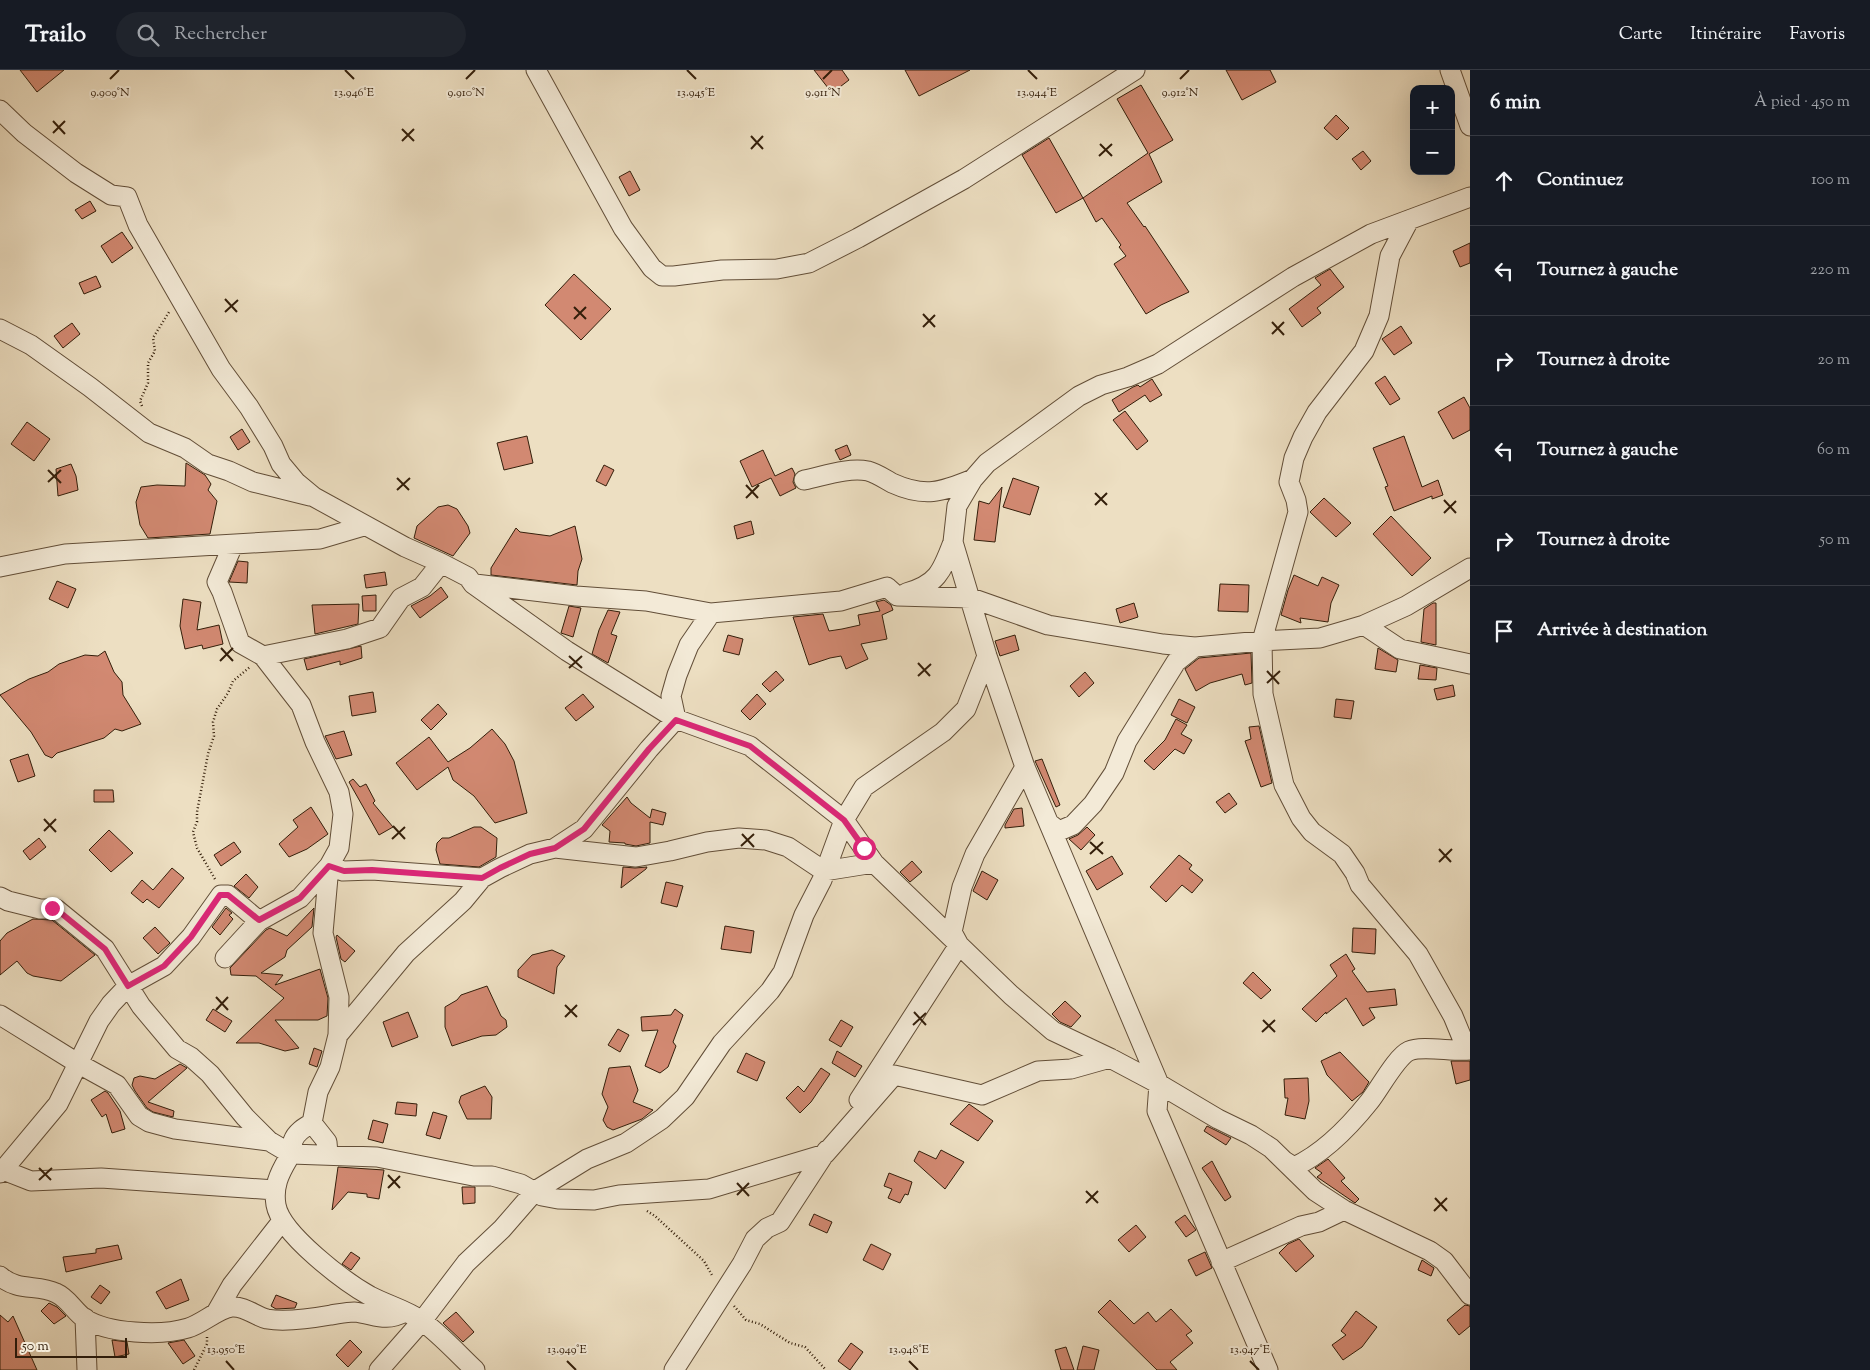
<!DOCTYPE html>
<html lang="fr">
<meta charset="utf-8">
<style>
:root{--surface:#171b24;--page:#20242c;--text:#f1f3f6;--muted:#9ea1a6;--line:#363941}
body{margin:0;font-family:"Sorts Mill Goudy",serif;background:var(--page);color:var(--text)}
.controls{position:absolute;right:15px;top:15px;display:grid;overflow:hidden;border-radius:10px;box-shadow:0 5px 20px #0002}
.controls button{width:45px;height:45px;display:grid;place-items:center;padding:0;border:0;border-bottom:1px solid var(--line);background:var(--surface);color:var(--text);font:25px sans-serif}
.scale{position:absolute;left:15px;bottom:12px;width:112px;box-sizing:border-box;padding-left:5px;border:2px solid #331e0a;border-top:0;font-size:14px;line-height:18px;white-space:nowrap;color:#331e0a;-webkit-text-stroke:4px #f3ead7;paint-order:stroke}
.stop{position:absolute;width:15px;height:15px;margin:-11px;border:4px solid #db2777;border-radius:50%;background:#fff}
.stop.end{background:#db2777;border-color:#fff;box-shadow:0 1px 5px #0008}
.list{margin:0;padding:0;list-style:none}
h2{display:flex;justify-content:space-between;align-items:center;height:65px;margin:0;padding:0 20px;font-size:21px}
h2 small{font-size:16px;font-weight:400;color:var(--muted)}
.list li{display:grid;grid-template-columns:32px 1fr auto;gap:15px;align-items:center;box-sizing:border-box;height:90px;padding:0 20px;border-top:1px solid var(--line)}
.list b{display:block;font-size:19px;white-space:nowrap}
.list em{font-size:16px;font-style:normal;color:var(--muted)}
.icon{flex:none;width:28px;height:28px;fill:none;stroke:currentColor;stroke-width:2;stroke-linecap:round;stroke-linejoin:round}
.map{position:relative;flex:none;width:1470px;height:1300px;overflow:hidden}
header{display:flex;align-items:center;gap:30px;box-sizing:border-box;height:70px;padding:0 25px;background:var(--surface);border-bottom:1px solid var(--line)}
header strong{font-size:24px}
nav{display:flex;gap:28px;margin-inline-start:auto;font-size:18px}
.search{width:350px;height:45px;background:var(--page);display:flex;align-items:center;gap:12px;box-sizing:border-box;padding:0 18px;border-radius:28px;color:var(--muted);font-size:19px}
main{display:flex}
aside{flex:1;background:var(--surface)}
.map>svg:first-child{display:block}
.building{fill:#d28972;stroke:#331e0a}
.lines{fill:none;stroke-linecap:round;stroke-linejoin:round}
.minor-casing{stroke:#624e38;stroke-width:21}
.path{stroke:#331e0a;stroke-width:2.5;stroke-dasharray:1 2.5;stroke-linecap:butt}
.minor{stroke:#f3ead7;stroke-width:19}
.route{stroke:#db2777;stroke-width:6}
.ticks{fill:none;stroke:#331e0a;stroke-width:2}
.ticks-label{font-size:12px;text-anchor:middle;fill:#331e0a;stroke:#f3ead7;stroke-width:4;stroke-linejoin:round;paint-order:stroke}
</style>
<header>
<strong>Trailo</strong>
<div class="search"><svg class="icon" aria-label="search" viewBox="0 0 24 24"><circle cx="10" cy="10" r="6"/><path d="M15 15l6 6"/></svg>Rechercher</div>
<nav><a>Carte</a><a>Itinéraire</a><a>Favoris</a></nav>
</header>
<main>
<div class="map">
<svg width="1470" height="1300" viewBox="0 0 1470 1300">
<rect width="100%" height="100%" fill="#eddfc2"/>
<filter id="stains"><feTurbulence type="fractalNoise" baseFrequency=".004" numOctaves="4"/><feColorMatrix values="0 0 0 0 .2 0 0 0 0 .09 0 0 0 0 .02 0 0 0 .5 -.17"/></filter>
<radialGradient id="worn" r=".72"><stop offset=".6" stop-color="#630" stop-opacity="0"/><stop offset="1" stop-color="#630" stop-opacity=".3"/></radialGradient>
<path class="building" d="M20,0H64L37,22Z
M814,0H842L849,10L832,23Z
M905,0H970L919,26Z
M1226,0H1270L1276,12L1242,30Z
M1141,15L1173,70L1149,84L1162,112L1127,133L1144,157L1145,156L1189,222L1161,235L1146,244L1114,194L1126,186L1119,177L1121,175L1102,148L1096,152L1083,128L1148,83L1117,29Z
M1336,45L1349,58L1337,70L1324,58Z
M1049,68L1083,128L1056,143L1022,85Z
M1363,81L1371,91L1361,100L1352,89Z
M630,101L640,120L629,126L619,107Z
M90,131L96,141L82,149L75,140Z
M122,162L133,178L112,193L101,176Z
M1470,173V193L1460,197L1453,181Z
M1330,199L1344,217L1317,238L1321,243L1302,257L1289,239L1321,215L1315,208Z
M574,204L611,239L581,270L545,235Z
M96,206L101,217L84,224L79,213Z
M72,253L80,264L63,278L54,266Z
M1401,256L1412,273L1394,285L1382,269Z
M1385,306L1400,329L1390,335L1375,313Z
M1152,309L1162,325L1150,332L1145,325L1119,342L1112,330L1133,317L1138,315L1140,317Z
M1464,327L1470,338V360L1453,369L1438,342Z
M1125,341L1148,371L1137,380L1113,350Z
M27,352L50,369L34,391L11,374Z
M242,359L250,372L238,380L230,367Z
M527,366L533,393L504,400L497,373Z
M1404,366L1422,417L1438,410L1443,425L1432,429V426L1394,441L1385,417L1388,416L1373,378Z
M847,375L851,385L840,390L835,380Z
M763,380L775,406L792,398L795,404L793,412L796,418L780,426L771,408L752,417L740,391Z
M186,393L205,405L211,414L208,420L217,431L210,464L148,468L140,455L137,439L136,432L141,417L157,415L185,416Z
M71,394L76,406L78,420L58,426L56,399Z
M604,395L614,400L606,416L596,411Z
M1013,408L1039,417L1030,445L1003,437Z
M1002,417L995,472L974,470L979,431L989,434Z
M1324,428L1351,453L1336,467L1310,442Z
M448,435L457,439L468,456L470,463L453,486L414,468L417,456L438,437Z
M1391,446L1431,488L1412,506L1373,464Z
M751,451L754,464L737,469L734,456Z
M575,456L582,489L578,501L577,515L491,505V498L516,458L520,462L550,466Z
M238,491L248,492L247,513L229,512Z
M385,502L387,515L366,518L364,505Z
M1294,505L1318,516L1322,507L1339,515L1331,533L1328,552L1300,548L1301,553L1281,545L1288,520Z
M57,511L76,519L68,538L49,529Z
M1220,514L1249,515L1248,542L1218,541Z
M441,517L448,527L420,548L411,536L430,526Z
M376,525V541H363L362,526Z
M183,529L201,532L197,560L219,555L223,574L203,579L202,575L185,579L180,556Z
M884,530L891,535L893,540L882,545L887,569L861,574L868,589L846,599L841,586L830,588L809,595L793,547L823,544L829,561L842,559L860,555L858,545L880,541L876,532Z
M1134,533L1138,547L1120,553L1116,539Z
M1433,533H1436V575L1421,572L1424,539Z
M359,534L358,554L315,564L312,535Z
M569,536L581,538L573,567L561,563Z
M608,540L620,542L611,564L617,566L608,593L592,584L599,560Z
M728,565L743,569L739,585L723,581Z
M1015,565L1019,580L1000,586L995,571Z
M361,576L362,588L340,595V591L307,600L304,589Z
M1378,578L1398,590L1396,602L1375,599Z
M105,581L114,602L122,612L123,625L141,654L122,661L115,659L104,668L57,683L52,688L45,685L31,662L0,625L29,609L48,602L59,594L85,585L98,586Z
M1251,583L1252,613L1245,615L1242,604L1210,613L1196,621L1185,599L1199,588Z
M1420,595L1437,598L1436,610L1418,609Z
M776,601L784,610L770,622L762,614Z
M1085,602L1094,613L1079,627L1070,616Z
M1453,615L1455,626L1437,630L1434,619Z
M373,622L376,642L352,646L349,626Z
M583,624L594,637L576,651L565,638Z
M757,624L766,634L750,650L741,641Z
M1179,629L1195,637L1187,653L1171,645Z
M1336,629L1354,631L1351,649L1334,647Z
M438,634L447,644L431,660L421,650Z
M1176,649L1187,655L1181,664L1192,670L1184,684L1175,679L1154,700L1144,691L1165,670Z
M1259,656L1272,713L1261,717L1245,671L1251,669L1249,657Z
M492,659L505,674L514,691L527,743L495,753L474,726L453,710L448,697L417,720L396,693L429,667L448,692L470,678Z
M344,661L352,685L336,689L325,666Z
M28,684L35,706L18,712L10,690Z
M1042,689L1060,735L1056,737L1035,691Z
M353,709L360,717L366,714L375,731L373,733L393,757L379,765L349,712Z
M94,720H113L114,732H94Z
M1229,723L1237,734L1225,743L1216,732Z
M627,727L631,733L650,748L652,739L666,743L663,755L650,752V773L636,776L625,774V773L609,772L610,761L602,755Z
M311,737L328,764L307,779L289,787L279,774L298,757L293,750Z
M1022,738L1024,756L1005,758V755L1014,739Z
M474,757H481L497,768L496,787L479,797L440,794L436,780L437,773L442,768H449Z
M1087,757L1095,765L1081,780L1069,769L1078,765Z
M109,760L133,783L111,802L89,780Z
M39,768L46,777L30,790L23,781Z
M234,772L241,782L221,796L214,785Z
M1179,785L1192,795L1189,799L1203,810L1192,823L1182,815L1166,832L1150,817Z
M1112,786L1123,804L1097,820L1086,801Z
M912,791L922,802L910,812L900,802Z
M623,797L635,798L647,797L646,799L621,818Z
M172,798L184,808L159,838L147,829L143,833L131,823L142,810L153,820Z
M982,801L998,810L987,830L973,821Z
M246,804L258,817L249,828L234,816Z
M666,812L683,816L677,837L661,833Z
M226,838L232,843L229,845L233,849L220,865L212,857Z
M314,838L312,857L287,880L285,887L261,903L283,905L275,915L320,899L328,928L327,946L318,950H275L299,978L285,981L259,973H236L284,928L256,906L231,905L230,898L266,860L270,858L287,866Z
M33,849L52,850L95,885L61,911L33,906L27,903L17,891L0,905V871L7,863Z
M725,856L754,861L751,883L721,879Z
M155,857L170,873L158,884L143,868Z
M1353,858L1376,859L1375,884L1352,882Z
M337,865L355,881L345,892L341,889L336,867Z
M552,880L565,886L557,897L554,924L518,907V900L532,885Z
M1346,884L1355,899L1352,901L1367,922L1395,919L1397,935L1369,938L1375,948L1363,956L1346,928L1326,944V942L1316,952L1302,939L1337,906L1330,895Z
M1253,902L1271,920L1261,929L1243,913Z
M487,916L501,946L506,950L507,957L496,965L482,966L452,976L445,957V937L457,930L461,925Z
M1065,931L1081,946L1071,957L1060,952L1052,944Z
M213,939L232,951L225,962L206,950Z
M675,939L683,945L673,972L676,976L668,997L660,1003L645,996L658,960L642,961L641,947L671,945Z
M408,942L418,967L392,977L383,952Z
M841,950L853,957L841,977L829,970Z
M618,959L629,965L620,982L608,975Z
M314,978L322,981L317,997L309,994Z
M837,981L862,996L855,1007L832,993Z
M1340,982L1369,1012L1363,1022L1352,1031L1327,1005L1321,991Z
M746,983L765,992L757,1011L737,1002Z
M1451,991H1470V1010L1456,1014Z
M180,994L187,998L148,1032L174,1041L173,1047L153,1042L147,1038L135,1021L132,1015L134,1008L140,1006L155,1009Z
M630,996L638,1020L633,1032L653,1040L642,1049L613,1060L607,1057L603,1050L608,1037L602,1024L609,998Z
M821,998L830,1004L811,1032L800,1043L786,1028L798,1016L804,1022Z
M1308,1008L1309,1031L1305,1049L1285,1045L1288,1028H1285L1284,1009Z
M485,1016L492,1027L491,1049H467L459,1032L461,1026Z
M105,1021L108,1023L120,1041L125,1059L112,1063L106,1044L102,1047L91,1030Z
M397,1032L417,1034L416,1046L395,1044Z
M969,1034L993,1051L978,1071L950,1054Z
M433,1042L447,1046L440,1069L426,1065Z
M373,1050L388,1054L383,1073L368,1069Z
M1207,1056L1231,1068L1226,1075L1204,1061Z
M941,1080L964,1092L945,1119L914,1091L919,1081L936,1089Z
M1328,1089L1345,1108L1341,1111L1359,1129L1355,1133L1317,1107L1322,1103L1315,1098Z
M1212,1091L1231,1127L1225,1131L1202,1098Z
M338,1097L384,1100L379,1129L367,1127V1124L348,1122L332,1140Z
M889,1103L912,1112L908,1125L905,1124L900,1133L888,1128L892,1119L884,1116Z
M462,1117H475V1133L463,1134Z
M814,1144L832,1152L827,1163L809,1155Z
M1185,1145L1196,1160L1186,1167L1175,1152Z
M1136,1155L1146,1167L1129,1182L1118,1170Z
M1299,1169L1314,1186L1296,1202L1279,1183L1288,1174Z
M871,1174L891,1184L883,1200L863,1190Z
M118,1175L122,1189L66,1202L63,1187L96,1183V1179Z
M351,1182L360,1188L351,1200L342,1194Z
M1205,1182L1212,1198L1196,1206L1188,1190Z
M1422,1190L1434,1198L1431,1206L1418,1200Z
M181,1209L189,1230L166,1239L156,1222Z
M100,1215L110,1222L101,1234L91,1227Z
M276,1225L297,1233L295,1238L276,1239L271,1236Z
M1110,1230L1134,1254L1148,1242L1156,1252L1171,1239L1192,1261L1186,1265L1193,1273L1170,1292L1177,1300H1157L1098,1242Z
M49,1233L57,1237L66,1246L54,1254L41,1241Z
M1465,1235L1470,1236V1256L1459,1265L1447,1250Z
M1356,1241L1377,1257L1362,1277L1343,1290L1332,1275L1346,1265L1341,1261Z
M456,1242L474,1262L463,1272L443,1253Z
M0,1245L8,1252L13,1246L37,1300H0Z
M112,1270L127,1272L129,1284L115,1287Z
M184,1270L195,1286L183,1294L168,1273Z
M350,1270L362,1282L348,1297L336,1285Z
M851,1273L863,1282L850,1300L838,1291Z
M1083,1276L1099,1280L1094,1300H1077Z
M1066,1277L1074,1300H1061L1055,1280Z"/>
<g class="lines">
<g class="minor-casing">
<path id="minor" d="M536,0L623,158L652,198L662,206H674L722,200L777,199L809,193L858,168L964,109L1135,0
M1450,0L1470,56
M0,40L24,63L76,103L111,125L127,127L138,155L221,299L249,337L273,376L281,394L296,412L314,427L405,477L441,493L468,507L473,514L567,581L676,649L750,676L844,750L874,793L1011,925L1053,961L1110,988L1159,1014L1218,1049L1251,1065L1271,1078L1315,1121L1344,1140L1430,1181L1444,1191L1470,1225
M1409,150L1390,186L1379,246L1364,281L1317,342L1303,367L1294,388L1289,412L1296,430L1298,442L1262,571L1263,624L1284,715L1301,748L1312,762L1342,784L1355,803L1360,815L1418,884L1453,946L1467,980
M0,259L31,275L90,317L149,363L185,378L208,394L229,401L253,412L310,426
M804,410C824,406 848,397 868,401C876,403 885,409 892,413C925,428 941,422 973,409
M233,475L217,512L222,522L240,573L263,586L301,635L315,672L339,722L343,744L339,778L329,796L323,863L339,927L338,965L330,997L318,1022L312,1053C305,1057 296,1062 293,1071C292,1077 292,1083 288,1089C279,1104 273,1117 276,1135C281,1164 345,1212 370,1226C387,1235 407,1240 422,1251C441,1265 458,1284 475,1300
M0,497L65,484L320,469L364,456
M475,514L576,526L646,531L711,543L841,531L887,517L897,526L971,528L1048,555L1163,574L1195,577L1262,571L1320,568L1364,555L1406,536L1470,498
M906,523C938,514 942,501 953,472
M1364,555L1400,579L1470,594
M263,586L347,569L380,558L401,528L422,517L441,493
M1050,754L1059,761L1073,755L1093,734L1114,703L1127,671L1176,592L1195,577
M555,778L636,787L670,781L707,772L739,768L766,770L788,777L824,801L874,793
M0,827L8,831L40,839H56L105,879L141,936L177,979L191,987L210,1004L245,1047L269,1071
M225,888L259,851L300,828L329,796L343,801L372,800L482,808L500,798L530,784L555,778L584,759L649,679L676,649L671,626L677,605L689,575L711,543
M0,945L79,994L117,1015L139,1046L149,1052L175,1059L269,1071L291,1084L377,1087L473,1106H492L521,1114L542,1126L558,1129L594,1130L619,1125L709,1119L825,1084L894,1005L982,1025L1038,1001L1071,999L1110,988
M338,965L406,883L463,831L482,808
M859,1030L959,875L952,862L962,817L975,784L1025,697
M312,1053L327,1072L328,1084
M1283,1090L1294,1097C1324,1083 1349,1057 1369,1032C1379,1020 1396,987 1409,981C1422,975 1453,982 1470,980
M3,1100L58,1034L99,951L111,934L128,916L164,896L191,867L221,825H228L259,851
M0,1103L3,1100L31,1111L101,1108L275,1120
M1221,1192L1301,1156L1319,1152L1344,1140
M0,1206C18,1222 37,1214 56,1223C68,1228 74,1241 84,1248C107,1264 162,1266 188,1258C202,1254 219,1238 232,1237C245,1236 255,1246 267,1249C284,1252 314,1248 331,1245C338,1244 347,1242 354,1242C375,1244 384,1253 405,1242
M216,1243L232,1215L282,1151
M85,1248L87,1300
M379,1300L422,1251L466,1193L502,1159L535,1121L587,1089L626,1073L662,1049L685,1027L722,973L770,921L783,902L804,845L822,810L844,750L864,717L943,662L966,639L987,586
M674,1300L742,1194L755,1169L767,1158L780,1152L827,1080
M1268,1300L1157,1041L1159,1014L1025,697L987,586L953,472L957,436L973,409L987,393L1079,326L1101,315L1128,307L1158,294L1293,207L1371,164L1470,127"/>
</g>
<path class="path" d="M142,336L140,331L148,313V293L155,281L153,268L169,242
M215,809L197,778L193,762L197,752V742L208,684L214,666L213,652L217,639L228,623L233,611L250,597
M647,1141L655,1146L704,1191L713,1207
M734,1236L746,1250L760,1254L790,1273L805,1277L826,1300
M194,1300L207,1274V1267"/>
<use href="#minor" class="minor"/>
</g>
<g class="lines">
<path class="route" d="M52,838L56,839L105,879L128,916L164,896L191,867L220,825H228L259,850L300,828L329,796L344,801L372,800L482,808L500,798L530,784L555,778L584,759L649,679L676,650L750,676L844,750L864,778"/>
</g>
<path class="ticks" d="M345,0L354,9M687,0L696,9M1028,0L1037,9M110,9L119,0M466,9L475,0M823,9L832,0M1180,9L1189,0M53,51L65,64M402,59L414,71M53,63L65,51M751,66L763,79M402,71L414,59M1100,74L1112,86M751,79L763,66M1099,86L1112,74M225,229L237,242M574,237L586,249M225,242L238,230M923,244L935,257M574,249L586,237M1272,252L1284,265M923,257L935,245M1272,264L1284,252M48,400L61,413M397,408L409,420M48,412L61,400M746,415L758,428M397,420L410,408M1095,423L1107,435M746,428L759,415M1444,430L1456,443M1095,435L1107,423M1444,443L1456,431M221,578L233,591M569,586L582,598M220,591L233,578M918,593L930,606M569,598L582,586M1267,601L1279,614M918,606L931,594M1267,613L1280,601M44,749L56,762M393,756L405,769M44,761L56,749M742,764L754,777M392,769L405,757M1090,772L1103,784M741,776L754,764M1439,779L1451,792M1090,784L1103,772M1439,792L1452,779M216,927L228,940M565,935L577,947M216,940L228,927M914,942L926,955M565,947L577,935M1263,950L1275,962M913,955L926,943M1262,962L1275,950M39,1098L51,1110M388,1105L400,1118M39,1110L52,1098M737,1113L749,1126M388,1118L400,1106M1086,1121L1098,1133M737,1125L749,1113M1435,1128L1447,1141M1086,1133L1098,1121M1434,1141L1447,1128M226,1291L234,1300M567,1291L576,1300M909,1291L918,1300M1250,1291L1259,1300"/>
<g class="ticks-label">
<text x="110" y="26">9.909°N</text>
<text x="466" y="26">9.910°N</text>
<text x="823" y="26">9.911°N</text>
<text x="1180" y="26">9.912°N</text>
<text x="354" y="26">13.946°E</text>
<text x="696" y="26">13.945°E</text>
<text x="1037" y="26">13.944°E</text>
<text x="226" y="1283">13.950°E</text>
<text x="567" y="1283">13.949°E</text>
<text x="909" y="1283">13.948°E</text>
<text x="1250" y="1283">13.947°E</text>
</g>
<rect width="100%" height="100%" filter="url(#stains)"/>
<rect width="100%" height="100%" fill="url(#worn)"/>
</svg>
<div class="controls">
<button>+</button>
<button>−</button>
</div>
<div class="scale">50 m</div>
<div class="stop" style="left:864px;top:778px"></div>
<div class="stop end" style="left:52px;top:838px"></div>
</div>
<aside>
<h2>6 min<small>À pied · 450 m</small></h2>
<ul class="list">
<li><svg class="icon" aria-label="ahead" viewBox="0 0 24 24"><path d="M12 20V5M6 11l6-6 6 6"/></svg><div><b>Continuez</b></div><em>100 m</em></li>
<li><svg class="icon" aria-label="left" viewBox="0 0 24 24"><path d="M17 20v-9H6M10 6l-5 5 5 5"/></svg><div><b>Tournez à gauche</b></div><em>220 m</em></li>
<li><svg class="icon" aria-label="right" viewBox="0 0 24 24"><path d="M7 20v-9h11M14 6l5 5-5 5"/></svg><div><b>Tournez à droite</b></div><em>20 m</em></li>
<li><svg class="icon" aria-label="left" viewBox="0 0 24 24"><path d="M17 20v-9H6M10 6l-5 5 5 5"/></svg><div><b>Tournez à gauche</b></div><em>60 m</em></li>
<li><svg class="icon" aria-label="right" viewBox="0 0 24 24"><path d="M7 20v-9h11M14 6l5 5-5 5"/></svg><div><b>Tournez à droite</b></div><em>50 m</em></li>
<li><svg class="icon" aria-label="arrive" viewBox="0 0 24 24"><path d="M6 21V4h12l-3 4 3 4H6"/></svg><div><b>Arrivée à destination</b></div></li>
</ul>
</aside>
</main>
